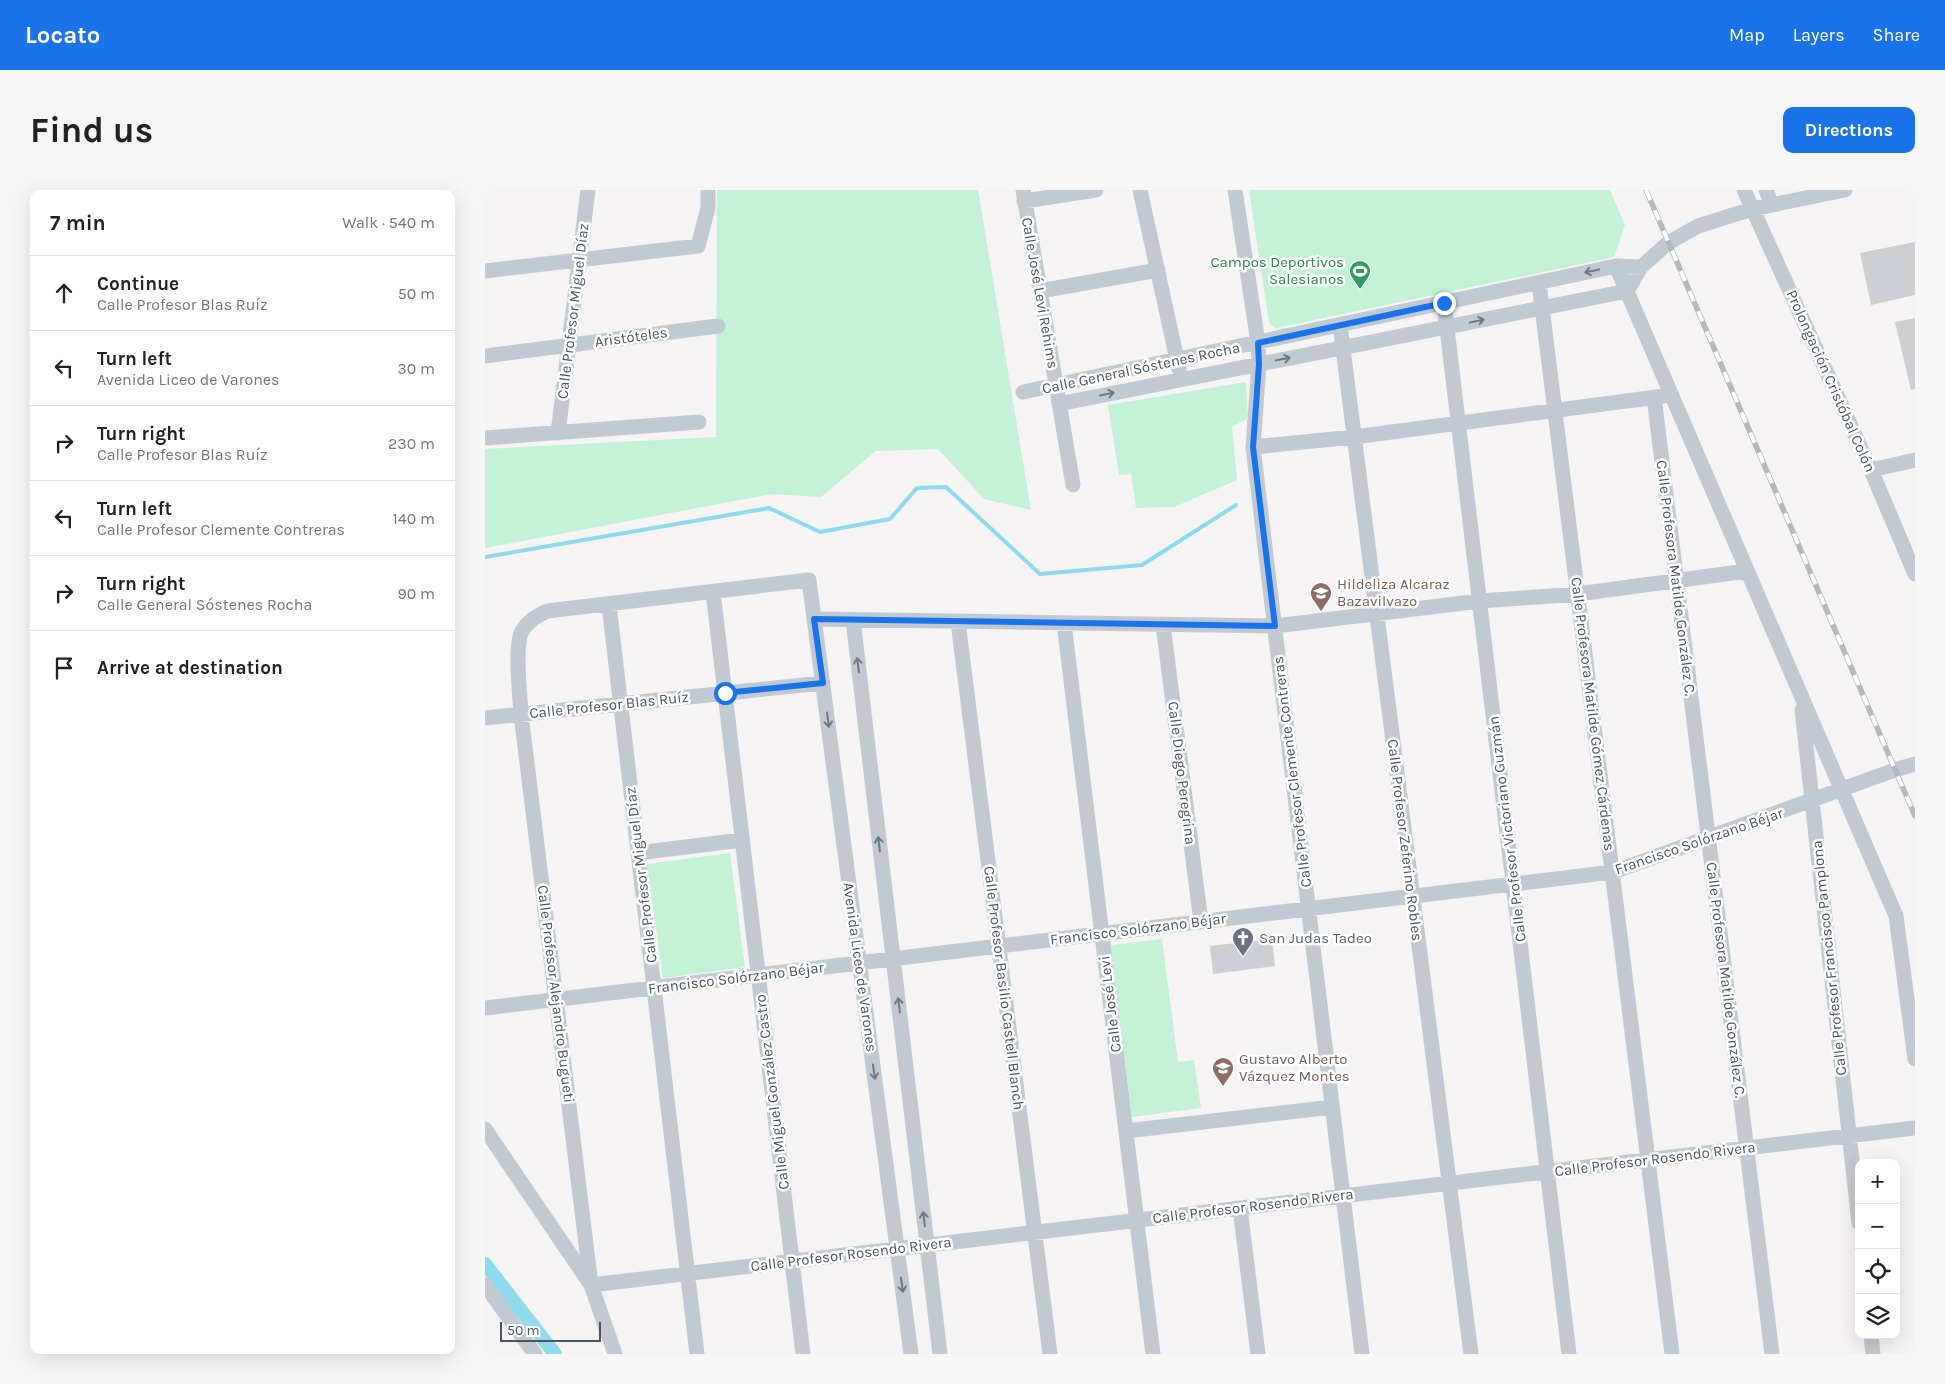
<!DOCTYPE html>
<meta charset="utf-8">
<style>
:root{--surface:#fff;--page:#f6f6f6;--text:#222;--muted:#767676;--line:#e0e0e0;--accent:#1a73e8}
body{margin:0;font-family:Karla,sans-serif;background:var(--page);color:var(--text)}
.controls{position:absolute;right:15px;bottom:15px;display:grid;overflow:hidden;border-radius:10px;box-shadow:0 5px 20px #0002}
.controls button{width:45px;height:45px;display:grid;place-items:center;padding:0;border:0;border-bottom:1px solid var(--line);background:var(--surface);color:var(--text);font:25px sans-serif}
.scale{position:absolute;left:15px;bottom:12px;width:101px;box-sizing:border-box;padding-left:5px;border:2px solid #4a5661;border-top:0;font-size:14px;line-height:18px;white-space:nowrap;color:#4a5661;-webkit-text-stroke:4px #fff;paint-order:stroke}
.stop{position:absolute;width:15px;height:15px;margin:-11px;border:4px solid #1a73e8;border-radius:50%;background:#fff}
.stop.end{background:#1a73e8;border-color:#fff;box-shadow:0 1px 5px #0008}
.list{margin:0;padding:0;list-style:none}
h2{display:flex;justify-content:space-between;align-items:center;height:65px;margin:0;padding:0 20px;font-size:21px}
h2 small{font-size:16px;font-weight:400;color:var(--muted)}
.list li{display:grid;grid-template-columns:32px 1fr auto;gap:15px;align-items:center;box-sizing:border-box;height:75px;padding:0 20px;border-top:1px solid var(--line)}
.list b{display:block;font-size:19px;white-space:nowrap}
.list p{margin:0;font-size:16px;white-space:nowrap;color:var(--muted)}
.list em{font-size:16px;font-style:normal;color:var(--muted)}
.icon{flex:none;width:28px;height:28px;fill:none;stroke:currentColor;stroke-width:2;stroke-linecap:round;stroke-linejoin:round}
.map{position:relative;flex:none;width:1430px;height:1164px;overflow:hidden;border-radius:10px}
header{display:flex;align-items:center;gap:30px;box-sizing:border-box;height:70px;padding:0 25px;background:var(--accent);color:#fff}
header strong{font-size:24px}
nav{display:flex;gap:28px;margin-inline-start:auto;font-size:18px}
.intro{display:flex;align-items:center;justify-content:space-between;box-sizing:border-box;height:120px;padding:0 30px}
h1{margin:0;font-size:35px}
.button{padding:12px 22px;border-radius:10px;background:var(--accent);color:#fff;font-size:18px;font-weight:700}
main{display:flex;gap:30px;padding:0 30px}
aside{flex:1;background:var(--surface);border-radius:10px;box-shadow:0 5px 20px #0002}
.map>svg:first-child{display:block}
.green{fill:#c3f1d5}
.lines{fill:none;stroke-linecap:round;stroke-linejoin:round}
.stream{stroke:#90daee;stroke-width:4}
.canal{stroke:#90daee;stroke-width:14}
.building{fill:#cdcfd5}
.minor{stroke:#c1cad2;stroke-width:15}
.rail-casing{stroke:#b5b8bd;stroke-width:5.5}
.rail{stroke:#fff;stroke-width:4;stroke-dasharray:11;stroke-linecap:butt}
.oneway{stroke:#6e7983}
.route{stroke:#1a73e8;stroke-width:6}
.labels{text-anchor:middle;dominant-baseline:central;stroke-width:5;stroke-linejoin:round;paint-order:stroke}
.leisure-label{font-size:15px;fill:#27864d;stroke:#fff;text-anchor:end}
.street-label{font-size:15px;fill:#4a5661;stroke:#fff}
.education-label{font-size:15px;fill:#785e54;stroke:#fff;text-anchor:start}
.worship-label{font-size:15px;fill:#5b616d;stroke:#fff;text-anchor:start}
</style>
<header>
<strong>Locato</strong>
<nav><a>Map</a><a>Layers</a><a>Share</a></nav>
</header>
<div class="intro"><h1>Find us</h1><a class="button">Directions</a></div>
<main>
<aside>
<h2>7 min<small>Walk · 540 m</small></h2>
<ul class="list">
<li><svg class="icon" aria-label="ahead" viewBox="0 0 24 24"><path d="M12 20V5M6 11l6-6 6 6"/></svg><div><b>Continue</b><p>Calle Profesor Blas Ruíz</p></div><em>50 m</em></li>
<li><svg class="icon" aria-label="left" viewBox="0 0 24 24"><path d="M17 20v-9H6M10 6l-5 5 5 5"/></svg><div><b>Turn left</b><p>Avenida Liceo de Varones</p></div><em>30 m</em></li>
<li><svg class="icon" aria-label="right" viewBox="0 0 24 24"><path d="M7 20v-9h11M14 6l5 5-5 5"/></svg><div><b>Turn right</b><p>Calle Profesor Blas Ruíz</p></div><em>230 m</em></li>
<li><svg class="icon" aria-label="left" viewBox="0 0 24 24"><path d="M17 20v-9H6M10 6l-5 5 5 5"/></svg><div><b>Turn left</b><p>Calle Profesor Clemente Contreras</p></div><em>140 m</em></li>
<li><svg class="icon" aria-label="right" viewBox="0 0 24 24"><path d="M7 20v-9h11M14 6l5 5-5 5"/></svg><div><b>Turn right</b><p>Calle General Sóstenes Rocha</p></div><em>90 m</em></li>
<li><svg class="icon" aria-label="arrive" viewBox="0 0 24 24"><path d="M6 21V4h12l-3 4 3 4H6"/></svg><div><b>Arrive at destination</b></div></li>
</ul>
</aside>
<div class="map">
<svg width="1430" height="1164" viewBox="0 0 1430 1164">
<rect width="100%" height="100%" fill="#f5f3f3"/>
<path class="green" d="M232,0H493L546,320L499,309L453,259L391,261L336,307L287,304L0,358V259L231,247Z
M764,0H1125L1140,35L1129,67L791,138L784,133Z
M761,192L763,228L747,237L752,290L689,317L651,318L646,284L634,285L623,215Z
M245,663L260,777L178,788L162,674Z
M677,749L693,872L709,870L716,918L647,927L626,755Z"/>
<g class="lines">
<path class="stream" d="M0,367L284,318L335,342L405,329L432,298L461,297L555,384L657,375L751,315"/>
<path class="canal" d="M0,1074L70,1164"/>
</g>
<path class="building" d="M1430,52V105L1386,115L1375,63Z
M1430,128V199L1426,200L1410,132Z
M787,749L790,776L728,784L725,756Z"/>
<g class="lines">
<path class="minor" d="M538,0L588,295
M655,0L694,179
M750,0L773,153L774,174L768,257L877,1164
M1259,0L1386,280L1430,384
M1281,0L1287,15
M539,11L611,0
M1131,76L1411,726L1430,869
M0,81L213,56L223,18V0
M1054,93L1187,1164
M555,101L673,80
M959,113L1084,1164
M855,135L986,1164
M0,166L233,136
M538,202L1131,76L1156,77
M1169,207L1287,1164
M574,214L1142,101L1156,77L1183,53L1213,36L1267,19L1360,0
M73,243L103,0
M0,248L214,232
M768,257L869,247L1179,206
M1386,280L1430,270
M228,402L318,1164
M124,415L212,1164
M329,429L790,436L995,411L1093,404L1262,381
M368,430L455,1164
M473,432L565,1164
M579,433L668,1164
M678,435L716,732
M1317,520L1374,1033
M0,528L338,493
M153,663L257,650
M0,818L1128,682L1410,580L1430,574
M0,939L106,1095L1430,938
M641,941L847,917
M755,1018L773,1164
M0,1095L50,1164
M1386,1145L1388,1164
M130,1164L106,1095L36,524C35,505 29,456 37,441C43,431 52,426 62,421L324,390L426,1164"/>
<g class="rail-casing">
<path id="rail" d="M1161,0L1430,626"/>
</g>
<use href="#rail" class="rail"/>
</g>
<defs><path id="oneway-shaft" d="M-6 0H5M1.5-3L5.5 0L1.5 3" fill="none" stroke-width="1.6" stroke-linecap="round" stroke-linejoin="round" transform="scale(1.25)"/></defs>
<g class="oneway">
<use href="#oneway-shaft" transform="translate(1107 81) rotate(168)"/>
<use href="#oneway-shaft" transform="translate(992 131) rotate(-11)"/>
<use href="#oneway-shaft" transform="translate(798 169) rotate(-11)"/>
<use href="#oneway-shaft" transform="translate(622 204) rotate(-11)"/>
<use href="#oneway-shaft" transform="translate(373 475) rotate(-97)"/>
<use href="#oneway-shaft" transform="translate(343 530) rotate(83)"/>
<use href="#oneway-shaft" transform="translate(394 654) rotate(-97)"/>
<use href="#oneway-shaft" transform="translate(414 815) rotate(-97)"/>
<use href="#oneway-shaft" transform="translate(389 882) rotate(82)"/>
<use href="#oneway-shaft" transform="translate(439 1029) rotate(-97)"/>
<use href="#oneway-shaft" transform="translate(417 1095) rotate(82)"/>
</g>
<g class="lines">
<path class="route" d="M240,503L338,493L329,429L790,436L768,257L774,174L773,153L959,113"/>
</g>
<defs>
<g id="stadium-pin" transform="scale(1.125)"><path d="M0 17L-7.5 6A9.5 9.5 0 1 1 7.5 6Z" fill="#2e9e5b" stroke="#fff"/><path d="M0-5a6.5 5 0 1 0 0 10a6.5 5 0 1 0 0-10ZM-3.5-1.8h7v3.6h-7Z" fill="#fff"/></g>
<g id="school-pin" transform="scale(1.125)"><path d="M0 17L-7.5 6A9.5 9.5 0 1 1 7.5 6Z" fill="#8d6e63" stroke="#fff"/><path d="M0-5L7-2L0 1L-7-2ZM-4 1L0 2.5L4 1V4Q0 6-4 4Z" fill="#fff"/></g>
<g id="church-pin" transform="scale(1.125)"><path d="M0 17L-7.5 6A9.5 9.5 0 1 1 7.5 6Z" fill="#6b7280" stroke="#fff"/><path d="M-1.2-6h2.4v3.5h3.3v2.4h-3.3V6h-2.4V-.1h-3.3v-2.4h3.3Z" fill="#fff"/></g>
</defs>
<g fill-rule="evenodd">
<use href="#stadium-pin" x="875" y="81"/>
<use href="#school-pin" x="836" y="403"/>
<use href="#church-pin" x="758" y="748"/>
<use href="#school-pin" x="738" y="878"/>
</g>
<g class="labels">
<g class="leisure-label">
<text x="859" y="72">Campos Deportivos<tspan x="859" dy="17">Salesianos</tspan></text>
</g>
<g class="street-label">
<text transform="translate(555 103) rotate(80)">Calle José Levi Rehims</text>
<text transform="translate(88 121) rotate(-83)">Calle Profesor Miguel Díaz</text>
<text transform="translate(146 147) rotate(-8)">Aristóteles</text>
<text transform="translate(656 178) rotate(-12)">Calle General Sóstenes Rocha</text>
<text transform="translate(1346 191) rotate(66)">Prolongación Cristóbal Colón</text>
<text transform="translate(1191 388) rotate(83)">Calle Profesora Matilde González C.</text>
<text transform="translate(124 515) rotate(-6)">Calle Profesor Blas Ruíz</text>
<text transform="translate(1108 524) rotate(83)">Calle Profesora Matilde Gómez Cárdenas</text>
<text transform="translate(807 582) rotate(-97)">Calle Profesor Clemente Contreras</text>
<text transform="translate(697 583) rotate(83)">Calle Diego Peregrina</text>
<text transform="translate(1022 639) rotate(-97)">Calle Profesor Victoriano Guzmán</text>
<text transform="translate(920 650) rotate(83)">Calle Profesor Zeferino Robles</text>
<text transform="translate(1214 651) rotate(-19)">Francisco Solórzano Béjar</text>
<text transform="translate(156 685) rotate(-97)">Calle Profesor Miguel Díaz</text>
<text transform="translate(653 739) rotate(-7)">Francisco Solórzano Béjar</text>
<text transform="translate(1344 768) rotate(-96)">Calle Profesor Francisco Pamplona</text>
<text transform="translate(375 777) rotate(82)">Avenida Liceo de Varones</text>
<text transform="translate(251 788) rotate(-7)">Francisco Solórzano Béjar</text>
<text transform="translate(1241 790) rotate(83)">Calle Profesora Matilde González C.</text>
<text transform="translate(519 798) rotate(83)">Calle Profesor Basilio Castell Blanch</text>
<text transform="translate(71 804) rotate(83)">Calle Profesor Alejandro Bugueti</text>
<text transform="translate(625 814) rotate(-97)">Calle José Levi</text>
<text transform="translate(287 902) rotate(-97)">Calle Miguel González Castro</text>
<text transform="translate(1170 969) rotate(-7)">Calle Profesor Rosendo Rivera</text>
<text transform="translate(768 1016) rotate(-7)">Calle Profesor Rosendo Rivera</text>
<text transform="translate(366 1064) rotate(-7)">Calle Profesor Rosendo Rivera</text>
</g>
<g class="education-label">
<text x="852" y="394">Hildeliza Alcaraz<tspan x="852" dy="17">Bazavilvazo</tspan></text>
<text x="754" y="869">Gustavo Alberto<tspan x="754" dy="17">Vázquez Montes</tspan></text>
</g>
<g class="worship-label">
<text x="774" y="748">San Judas Tadeo</text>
</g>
</g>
</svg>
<div class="controls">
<button>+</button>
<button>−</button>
<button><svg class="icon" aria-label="locate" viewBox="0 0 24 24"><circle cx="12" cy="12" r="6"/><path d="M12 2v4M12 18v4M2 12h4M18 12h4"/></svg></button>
<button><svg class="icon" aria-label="layers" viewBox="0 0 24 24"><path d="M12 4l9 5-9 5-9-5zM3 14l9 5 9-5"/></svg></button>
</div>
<div class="scale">50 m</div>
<div class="stop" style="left:240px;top:503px"></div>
<div class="stop end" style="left:959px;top:113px"></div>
</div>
</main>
